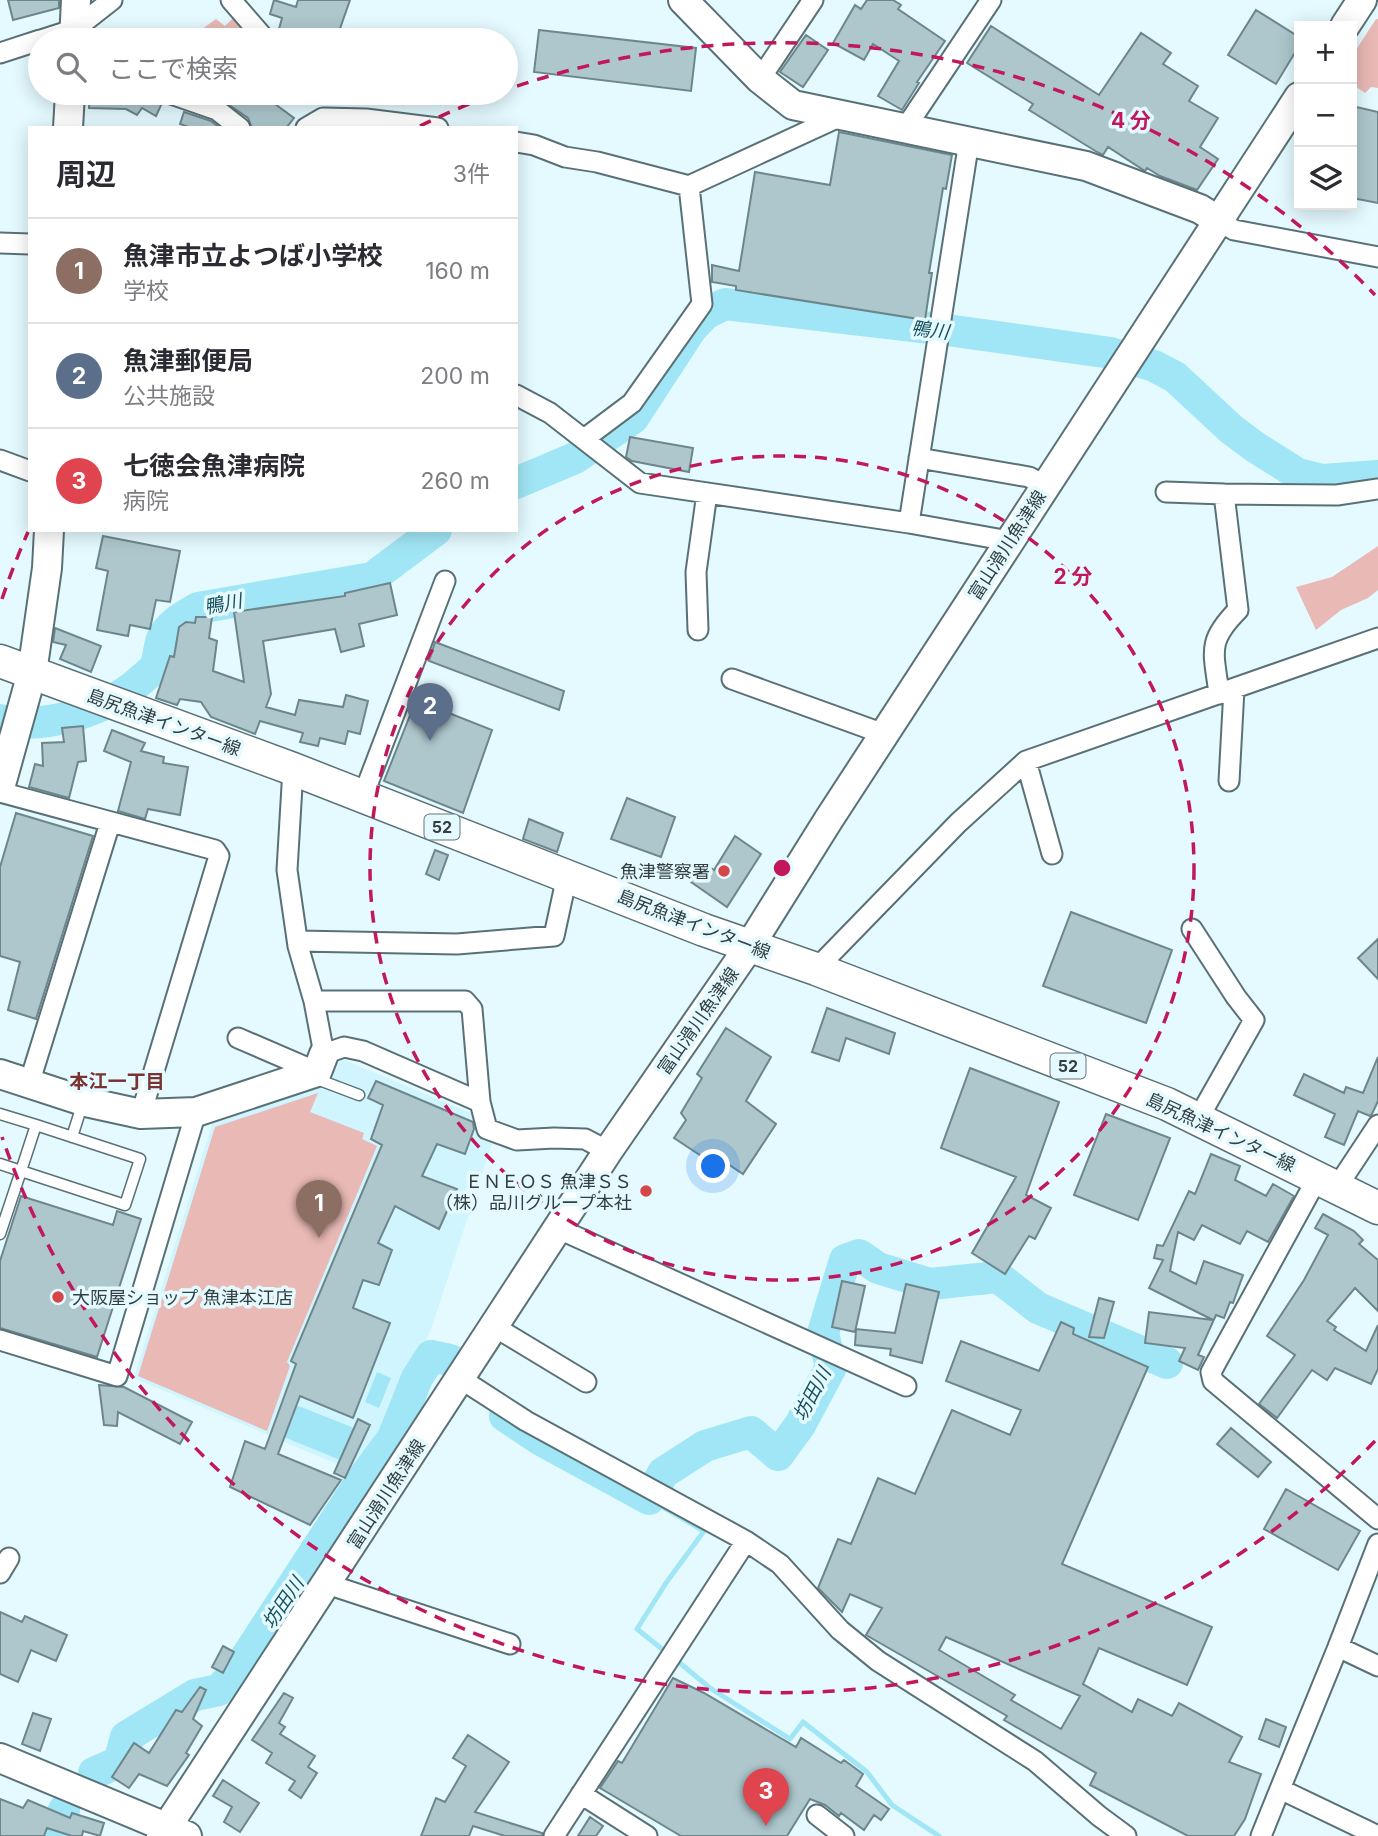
<!DOCTYPE html>
<html lang="ja">
<meta charset="utf-8">
<style>
:root{--surface:#fff;--page:#f2f2f3;--text:#2b2b33;--muted:#7c7c81;--line:#e1e1e2;--accent:#1a73e8}
body{margin:0;font-family:Inter,"Noto Sans JP",sans-serif;background:var(--page);color:var(--text)}
.controls{position:absolute;right:21px;top:21px;display:grid;overflow:hidden;border-radius:0px;box-shadow:0 4px 18px #0003}
.controls button{width:63px;height:63px;display:grid;place-items:center;padding:0;border:0;border-bottom:2px solid var(--line);background:var(--surface);color:var(--text);font:35px sans-serif}
.you{position:absolute;left:714px;top:1167px;width:24px;height:24px;margin:-18px;border:5px solid #fff;border-radius:50%;background:#1a73e8;box-shadow:0 0 0 10px #1a73e833}
.badge{display:grid;place-items:center;width:46px;height:46px;border-radius:50%;background:var(--accent);color:#fff;font-size:23px;font-weight:700}
.pin{position:absolute;translate:-50% -58px;filter:drop-shadow(0 2px 4px #0008)}
.pin::after{content:'';position:absolute;top:37px;width:24px;height:21px;background:inherit;clip-path:polygon(0 0,100% 0,50% 100%)}
.list{margin:0;padding:0;list-style:none}
h2{display:flex;justify-content:space-between;align-items:center;height:91px;margin:0;padding:0 28px;font-size:30px}
h2 small{font-size:23px;font-weight:400;color:var(--muted)}
.list li{display:grid;grid-template-columns:46px 1fr auto;gap:21px;align-items:center;box-sizing:border-box;height:105px;padding:0 28px;border-top:2px solid var(--line)}
.list b{display:block;font-size:26px;white-space:nowrap}
.list p{margin:0;font-size:23px;white-space:nowrap;color:var(--muted)}
.list em{font-size:23px;font-style:normal;color:var(--muted)}
.icon{flex:none;width:38px;height:38px;fill:none;stroke:currentColor;stroke-width:2;stroke-linecap:round;stroke-linejoin:round}
.map{position:relative;flex:none;width:1378px;height:1836px;overflow:hidden}
.search{position:absolute;background:var(--surface);box-shadow:0 4px 18px #0003;left:28px;top:28px;width:490px;height:77px;display:flex;align-items:center;gap:18px;box-sizing:border-box;padding:0 24px;border-radius:38px;color:var(--muted);font-size:26px}
.panel{position:absolute;background:var(--surface);box-shadow:0 4px 18px #0003;left:28px;top:126px;width:490px;height:406px;border-radius:0px}
.map>svg:first-child{display:block}
.built{fill:#d0f5fe}
.green{fill:#e8b9b5}
.water{fill:#a1e6f6}
.lines{fill:none;stroke-linecap:round;stroke-linejoin:round}
.stream{stroke:#a1e6f6;stroke-width:5}
.river{stroke:#a1e6f6;stroke-width:32}
.building{fill:#adc7cd;stroke:#6d868c;stroke-width:2;fill-rule:evenodd}
.lane-casing{stroke:#597176;stroke-width:13}
.street-casing{stroke:#597176;stroke-width:23}
.secondary-casing{stroke:#597176;stroke-width:32}
.primary-casing{stroke:#597176;stroke-width:35}
.lane{stroke:#fff;stroke-width:10}
.street{stroke:#fff;stroke-width:19}
.secondary{stroke:#fff;stroke-width:28}
.primary{stroke:#fff;stroke-width:32}
.ring{fill:none;stroke:#c2185b;stroke-width:3.5;stroke-dasharray:12 9}
.poi-dot{fill:#d54647;stroke:#e4faff;stroke-width:2.5}
.labels{text-anchor:middle;dominant-baseline:central;stroke-width:7;stroke-linejoin:round;paint-order:stroke}
.shield{fill:#e4faff;stroke:#68767a;stroke-width:2}
.shield-label{font-size:16px;font-weight:bold;fill:#333e41}
.street-label{font-size:18px;fill:#333e41;stroke:#e4faff}
.poi-label{font-size:18px;fill:#333e41;stroke:#e4faff;text-anchor:end}
.water-label{font-size:19px;font-style:italic;fill:#17515d;stroke:#e4faff}
.neighbourhood-label{font-size:19px;font-weight:bold;fill:#7a3331;stroke:#e4faff}
.centre{fill:#c2185b;stroke:#e4faff;stroke-width:3.5}
.ring-label{font-size:21px;text-anchor:middle;font-weight:bold;fill:#c2185b;stroke:#e4faff;stroke-width:7;stroke-linejoin:round;paint-order:stroke}
</style>
<div class="map">
<svg width="1378" height="1836" viewBox="0 0 1378 1836">
<rect width="100%" height="100%" fill="#e4faff"/>
<path class="built" d="M342,1059L478,1116L479,1131L492,1144L430,1332L360,1474L134,1378L212,1124L314,1089Z"/>
<path class="green" d="M243,8L255,40H187L216,19L225,26Z
M1376,19H1378V88L1371,87L1365,93L1352,84V56Z
M1378,546V590L1368,598L1341,610L1316,630L1296,587L1332,577Z
M318,1093L310,1112L364,1133L362,1139L377,1146L287,1362L290,1366L267,1431L138,1376L215,1127Z"/>
<path class="water" d="M377,1372L391,1378L379,1408L365,1402Z
M296,1405L354,1428L340,1460L284,1437Z"/>
<g class="lines">
<path class="stream" d="M649,1499L704,1531L666,1583L637,1629L667,1653
M675,1659L710,1688L790,1739L803,1722L867,1772L892,1805L939,1836"/>
<path class="river" d="M516,483L575,458L633,418L691,329L705,314L725,304L947,330L1111,353L1154,366L1175,377L1231,429L1255,447L1298,474L1322,480L1378,476
M0,720C45,730 107,711 141,680C145,676 153,671 156,665C159,657 159,647 162,639C169,624 184,616 198,608L372,578L436,530
M505,1416L541,1440L649,1499L663,1473L705,1446L751,1432L778,1455L800,1425L831,1367L823,1333L845,1260L859,1255L878,1268L930,1284L998,1277L1038,1308L1167,1363
M94,1773L119,1762L126,1737L195,1695L219,1690L239,1668L362,1480L393,1438L417,1378L431,1356L450,1360
M53,1836L64,1810"/>
</g>
<path class="building" d="M8,0H59V8L13,20Z
M274,0L296,7L298,0H350L336,40H276L282,18L270,14Z
M867,0H893L901,5L898,9L945,41L917,82L919,83L902,110L878,96L899,61L873,44L864,60L833,43L855,5L861,9Z
M1256,10L1299,37V46L1276,84L1228,55Z
M991,26L1099,95L1141,33L1171,53L1163,64L1198,86L1189,101L1218,118L1200,147L1218,159L1197,190L1160,176L1147,168L1145,171L1108,147L1103,155L1097,152L1029,110L1033,104L967,63Z
M539,30L696,48L691,91L534,72Z
M806,35L828,50L803,87L780,72Z
M90,93H151L162,103L156,116L142,108L137,115L126,109L89,108Z
M223,93H260L294,118L286,128H252L248,118L219,98Z
M1352,106L1378,112V203L1352,198Z
M184,112L211,121L220,128H191L180,124Z
M839,132L952,155L946,189L943,188L929,273H932L925,320L736,290V286L712,282V265L739,271L755,172L830,185Z
M630,437L693,448L689,472L632,461L626,457Z
M103,536L180,551L170,602L156,600L150,629L130,625L128,636L97,630L108,571L96,568Z
M390,583L397,615L359,624L364,646L341,652L335,629L263,641L271,694L266,707L295,715L299,700L343,707L346,695L368,701L360,734L348,731L345,744L320,738L318,746L300,742L303,733L260,721L255,734L211,717L201,702L180,699L177,705L156,698L170,656L174,657L179,627L186,622L195,623L196,617H212L209,638L217,641L213,671L244,682L234,612L345,596V593Z
M55,628L101,646L91,672L60,659L66,645L53,642Z
M435,642L564,691L559,710L429,661Z
M416,700L492,730L463,813L384,781Z
M83,726L86,761L78,762L69,798L29,787L35,764L43,766L42,743L64,742L62,728Z
M112,730L145,743L141,751L164,757L163,763L188,767L180,815L148,809L145,819L118,811L131,762L104,751Z
M627,798L675,817L661,857L611,839Z
M16,813L93,836L36,1019L8,1010L20,962L0,956V867Z
M529,819L563,833L557,852L523,839Z
M735,836L761,854L727,907L691,882L703,863L714,870Z
M435,850L448,855L439,880L426,874Z
M1071,912L1172,950L1146,1023L1043,986Z
M1378,939V979L1358,958Z
M827,1008L895,1033L889,1054L846,1038L839,1061L812,1052Z
M726,1028L771,1057L746,1101L776,1124L743,1174L710,1152L706,1159L674,1138L686,1120L681,1113L702,1078L697,1074Z
M1378,1057V1101L1372,1114L1370,1116L1358,1111L1344,1145L1325,1137L1335,1114L1294,1095L1304,1074L1344,1093L1346,1087L1363,1093Z
M970,1068L1059,1102L1026,1195L1051,1208L1035,1239L1029,1236L1005,1274L972,1253L1016,1177L941,1148Z
M376,1081L473,1122L474,1129L465,1154L437,1144L422,1176L457,1189L439,1229L395,1206L378,1243L392,1250L379,1285L363,1280L353,1308L390,1323L353,1418L300,1396L278,1454L341,1480L310,1525L230,1487L245,1441L265,1449L296,1364L291,1361L382,1145L371,1139L383,1105L368,1098Z
M1106,1114L1170,1138L1138,1220L1074,1195Z
M1211,1154L1240,1166L1235,1180L1266,1196L1273,1184L1294,1196L1268,1242L1247,1231L1240,1244L1202,1225L1194,1240L1178,1232L1170,1271L1196,1284L1204,1261L1243,1275L1233,1303L1230,1302L1224,1318L1216,1315L1198,1355L1204,1357L1198,1370L1179,1361L1185,1348L1145,1343L1149,1312L1213,1320L1149,1288L1163,1260L1154,1258L1157,1245L1163,1246L1189,1191L1195,1194Z
M21,1196L113,1225L117,1211L141,1219L97,1357L0,1328V1261Z
M1323,1214L1354,1231L1363,1240L1359,1244L1378,1260V1311L1355,1288L1327,1321L1336,1327L1334,1330L1366,1351L1378,1325V1369L1371,1384L1335,1368L1327,1380L1312,1370L1277,1418L1259,1404L1295,1355L1267,1336L1304,1280L1328,1235L1315,1228Z
M842,1281L865,1286L855,1332L832,1327Z
M906,1284L939,1292L922,1363L890,1355L891,1349L855,1345L856,1329L895,1333Z
M1099,1298L1114,1302L1104,1338L1089,1337Z
M1061,1322L1074,1328L1073,1334L1148,1367L1062,1564L1212,1627L1187,1685L1099,1648L1083,1684L1132,1712L1138,1699L1172,1716L1179,1703L1242,1737L1229,1762L1261,1774L1245,1819L1234,1836H1188L1090,1785L1096,1773L1004,1720L1007,1716L866,1635L882,1608L850,1594L842,1612L818,1588L838,1539L851,1544L878,1478L915,1494L952,1410L1010,1435L1021,1410L946,1381L961,1341L1039,1371ZM946,1637L1080,1696L1061,1729L1011,1700L1015,1695L939,1650Z
M99,1385L124,1387L192,1422L180,1444L118,1412L117,1426L104,1425Z
M358,1419L370,1425L345,1478L334,1473Z
M1231,1428L1271,1462L1258,1477L1217,1444Z
M1286,1489L1360,1531L1338,1570L1264,1529Z
M0,1612L22,1622L25,1616L67,1635L56,1661L31,1650L18,1682L0,1674Z
M223,1646L234,1652L223,1673L212,1667Z
M673,1678L704,1693L796,1747L801,1738L841,1763L844,1760L863,1774L856,1786L889,1809L881,1820L874,1815L864,1830L841,1813L839,1816L825,1805L810,1799L787,1836H681L600,1788L618,1761L622,1763Z
M200,1687L206,1690L193,1719L202,1726L186,1753L189,1755L167,1786L139,1774L129,1788L112,1777L134,1743L149,1753L176,1710L182,1712Z
M284,1693L293,1698L279,1723L285,1727L280,1734L315,1756L308,1767L317,1773L301,1798L289,1790L295,1781L266,1763L272,1753L252,1740Z
M33,1713L51,1719L40,1751L22,1744Z
M1266,1719L1286,1727L1279,1747L1259,1739Z
M468,1735L509,1762L475,1812L542,1833V1836H505L473,1826L469,1836H421L436,1798L445,1802L466,1766L453,1758Z
M223,1780L259,1803L240,1832L224,1822L232,1807L213,1796Z
M0,1799L23,1808L28,1800L70,1818L72,1813L104,1823L100,1836L83,1831L82,1836H72L47,1828L44,1836H0Z
M590,1817L603,1826L596,1836H578Z"/>
<g class="lines">
<g class="lane-casing">
<path id="lane" d="M319,1076L322,1081L359,1095
M0,1114L36,1125L21,1171L0,1164
M72,1137L83,1102
M0,1234L21,1171L125,1205L140,1159L36,1125"/>
</g>
<g class="street-casing">
<path id="street" d="M231,0L264,38
M41,40L75,29L112,0
M0,53L40,40
M760,79L813,0
M168,93L217,110L240,128
M906,127L991,0
M306,128L323,118L366,119L438,128
M516,142L534,145L565,157L597,162L689,186
M1219,221L1234,230L1378,257
M0,243L30,244
M516,395L550,413L640,483L909,523L1009,541
M584,439L632,403L702,304L689,186L843,115
M919,458L1029,477L1046,486
M0,460L30,471
M1166,492L1224,494L1238,610C1206,642 1214,652 1219,694
M1224,494L1337,495L1378,489
M909,523L969,141
M698,630L696,572L707,493
M732,679L884,734
M1026,761L1052,854
M293,769L287,870L298,946L314,1001L324,1054L344,1047L363,1051L480,1102
M1229,781L1234,689
M0,792L215,850L219,856L141,1114
M363,796L445,581
M1192,929L1236,997L1254,1020L1198,1119
M298,941L457,944L554,936L567,876
M816,969L958,823L1026,761L1378,638
M314,1001H465L472,1009L480,1102L487,1129L517,1140L554,1138L585,1139L608,1151
M238,1038L317,1072
M29,1084L110,823
M1318,1177L1211,1372L1213,1381L1378,1519
M1337,1187L1378,1125
M559,1229L906,1386
M495,1327L586,1382
M0,1340L117,1376L196,1112
M461,1379L526,1421L746,1541L780,1564L840,1630L878,1661L1035,1761L1099,1816L1126,1836
M0,1573L9,1558
M327,1584L510,1644
M1338,1647L1378,1544
M1280,1789L1338,1647L1378,1666
M581,1794L647,1836
M817,1815L844,1836
M554,1836L746,1541
M1261,1836L1280,1789L1378,1836"/>
</g>
<g class="secondary-casing">
<path id="secondary" d="M683,0L760,79L793,105L1086,166L1200,209L1219,221
M1345,26L1362,0
M74,40L76,0
M68,128L70,93
M0,788L32,673L47,568L49,530
M0,1074L86,1102L141,1114L196,1112L317,1072L324,1054
M0,1758L187,1836
M161,1836L608,1151L749,947L829,819L1299,97"/>
</g>
<g class="primary-casing">
<path id="primary" d="M0,661L293,769L704,930L816,969L1167,1104L1378,1208"/>
</g>
<use href="#lane" class="lane"/>
<use href="#street" class="street"/>
<use href="#secondary" class="secondary"/>
<use href="#primary" class="primary"/>
</g>
<g class="ring">
<circle cx="782" cy="868" r="412"/>
<path d="M1375 1441A825 825 0 0 1 2 1137M2 599A825 825 0 0 1 28 532M420 126A825 825 0 0 1 1375 295"/>
</g>
<g class="poi-dot">
<circle cx="724" cy="871" r="7"/>
<circle cx="646" cy="1191" r="7"/>
<circle cx="58" cy="1297" r="7"/>
</g>
<g class="labels">
<g class="shield">
<rect x="424.5" y="814.5" width="35" height="25" rx="5"/>
<rect x="1050.5" y="1053.5" width="35" height="25" rx="5"/>
</g>
<g class="shield-label">
<text x="442" y="827">52</text>
<text x="1068" y="1066">52</text>
</g>
<g class="street-label">
<text transform="translate(1007 545) rotate(-57)">富山滑川魚津線</text>
<text transform="translate(164 722) rotate(20)">島尻魚津インター線</text>
<text transform="translate(694 924) rotate(21)">島尻魚津インター線</text>
<text transform="translate(698 1021) rotate(-55)">富山滑川魚津線</text>
<text transform="translate(1221 1132) rotate(25)">島尻魚津インター線</text>
<text transform="translate(386 1494) rotate(-57)">富山滑川魚津線</text>
</g>
<g class="poi-label">
<text x="710" y="871">魚津警察署</text>
<text x="632" y="1181">ＥＮＥＯＳ 魚津ＳＳ<tspan x="632" dy="21">（株）品川グループ本社</tspan></text>
<text x="72" y="1297" text-anchor="start">大阪屋ショップ 魚津本江店</text>
</g>
<g class="water-label">
<text transform="translate(930 330) rotate(7)">鴨川</text>
<text transform="translate(223 604) rotate(-11)">鴨川</text>
<text transform="translate(812 1394) rotate(-62)">坊田川</text>
<text transform="translate(283 1603) rotate(-56)">坊田川</text>
</g>
<g class="neighbourhood-label">
<text x="117" y="1081">本江一丁目</text>
</g>
</g>
<circle cx="782" cy="868" r="10" class="centre"/>
<g class="ring-label">
<text x="1131" y="128">4 分</text>
<text x="1073" y="584">2 分</text>
</g>
</svg>
<div class="controls">
<button>+</button>
<button>−</button>
<button><svg class="icon" aria-label="layers" viewBox="0 0 24 24"><path d="M12 4l9 5-9 5-9-5zM3 14l9 5 9-5"/></svg></button>
</div>
<div class="you"></div>
<div class="pin badge" style="left:319px;top:1238px;background:#8d6e63">1</div>
<div class="pin badge" style="left:430px;top:741px;background:#5c6f8a">2</div>
<div class="pin badge" style="left:766px;top:1826px;background:#e0444e">3</div>
<div class="search"><svg class="icon" aria-label="search" viewBox="0 0 24 24"><circle cx="10" cy="10" r="6"/><path d="M15 15l6 6"/></svg>ここで検索</div>
<section class="panel">
<h2>周辺<small>3件</small></h2>
<ul class="list">
<li><span class="badge" style="background:#8d6e63">1</span><div><b>魚津市立よつば小学校</b><p>学校</p></div><em>160 m</em></li>
<li><span class="badge" style="background:#5c6f8a">2</span><div><b>魚津郵便局</b><p>公共施設</p></div><em>200 m</em></li>
<li><span class="badge" style="background:#e0444e">3</span><div><b>七徳会魚津病院</b><p>病院</p></div><em>260 m</em></li>
</ul>
</section>
</div>
